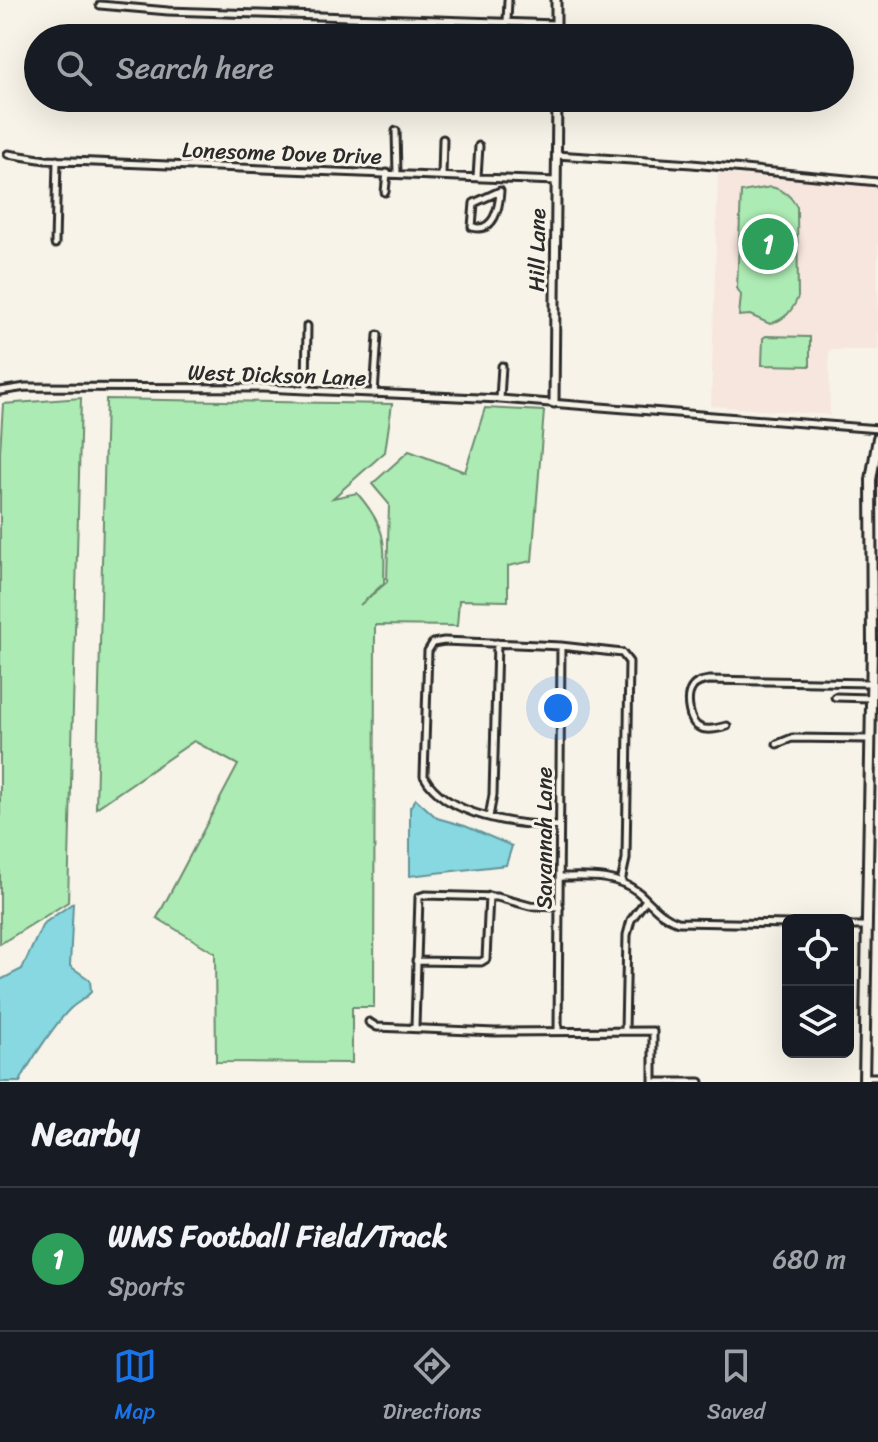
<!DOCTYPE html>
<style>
:root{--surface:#171b24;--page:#242831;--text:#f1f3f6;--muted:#9ea1a6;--line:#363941;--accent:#1a73e8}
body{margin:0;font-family:Sriracha,sans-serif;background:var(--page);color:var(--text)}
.controls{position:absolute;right:24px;bottom:24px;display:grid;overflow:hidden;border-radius:12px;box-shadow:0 8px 32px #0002}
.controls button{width:72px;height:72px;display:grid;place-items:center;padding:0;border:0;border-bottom:2px solid var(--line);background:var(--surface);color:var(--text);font:40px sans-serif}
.you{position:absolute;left:558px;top:708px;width:28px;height:28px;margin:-20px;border:6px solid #fff;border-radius:50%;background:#1a73e8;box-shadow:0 0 0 12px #1a73e833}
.badge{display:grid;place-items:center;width:52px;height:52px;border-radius:50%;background:var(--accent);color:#fff;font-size:26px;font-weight:700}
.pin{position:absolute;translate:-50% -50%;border:4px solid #fff;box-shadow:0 2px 8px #0006}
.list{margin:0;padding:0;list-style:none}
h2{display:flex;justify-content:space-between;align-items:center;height:104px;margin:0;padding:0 32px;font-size:34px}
h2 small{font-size:26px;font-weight:400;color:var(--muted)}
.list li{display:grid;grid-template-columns:52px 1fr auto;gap:24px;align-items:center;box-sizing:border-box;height:144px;padding:0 32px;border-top:2px solid var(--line)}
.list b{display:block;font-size:30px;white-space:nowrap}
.list p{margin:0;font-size:26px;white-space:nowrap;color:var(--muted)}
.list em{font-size:26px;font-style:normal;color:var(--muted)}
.icon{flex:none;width:44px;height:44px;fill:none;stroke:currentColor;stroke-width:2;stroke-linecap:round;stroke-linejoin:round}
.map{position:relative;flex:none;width:878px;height:1082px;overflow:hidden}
.search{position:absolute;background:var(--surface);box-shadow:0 8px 32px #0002;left:24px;right:24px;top:24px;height:88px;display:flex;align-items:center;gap:20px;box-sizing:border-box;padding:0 28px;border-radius:44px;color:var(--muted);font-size:30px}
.sheet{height:248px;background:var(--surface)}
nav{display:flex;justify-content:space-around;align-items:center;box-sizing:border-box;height:112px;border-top:2px solid var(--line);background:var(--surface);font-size:22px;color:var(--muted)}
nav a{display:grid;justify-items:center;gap:4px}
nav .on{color:var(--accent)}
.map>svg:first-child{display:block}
.built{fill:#f7e6de}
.green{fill:#acebb3;stroke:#6c8b6f;stroke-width:2}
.water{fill:#87d8e1;stroke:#629398;stroke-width:2}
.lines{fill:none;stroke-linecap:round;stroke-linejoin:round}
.street-casing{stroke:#2b2b2b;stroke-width:11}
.secondary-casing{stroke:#2b2b2b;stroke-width:13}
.primary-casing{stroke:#2b2b2b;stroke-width:14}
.street{stroke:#f7f3e8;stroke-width:5}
.secondary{stroke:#f7f3e8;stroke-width:7}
.primary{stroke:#f7f3e8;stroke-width:8}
.labels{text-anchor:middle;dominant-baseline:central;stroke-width:6;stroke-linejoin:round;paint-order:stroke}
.street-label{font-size:22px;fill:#2b2b2b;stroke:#f7f3e8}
</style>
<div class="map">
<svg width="878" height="1082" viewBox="0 0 878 1082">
<rect width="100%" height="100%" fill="#f7f3e8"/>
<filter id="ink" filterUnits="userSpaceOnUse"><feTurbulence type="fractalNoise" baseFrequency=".0125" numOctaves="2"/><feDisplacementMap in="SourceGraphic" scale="16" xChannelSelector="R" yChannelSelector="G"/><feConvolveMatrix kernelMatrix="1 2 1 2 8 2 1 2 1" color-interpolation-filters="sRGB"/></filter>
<g filter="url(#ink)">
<path class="built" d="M718,173L878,186V350H829L830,415L711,406Z"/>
<path class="green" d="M771,187C784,190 791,196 797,207L798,297C792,312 785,319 770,324L750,315L739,316L741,295L737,288L741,192Z
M766,336L810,337V366L762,365L763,338Z
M81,398L68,902L0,944V452L3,404Z
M106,399L392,404L385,452L333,498L357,493C386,527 385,539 384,583L360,605L387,582L389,504L372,484L409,451L465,472L485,408L544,411L532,561L508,566V601L459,600L457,626L375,625L374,1007H352V1063L216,1062L215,953L157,918L238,765L194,741L96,808Z"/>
<path class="water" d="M416,799L437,818L465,826L512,846L506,865L410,876V807Z
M73,903L70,966L90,980L91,992C84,1000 79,1001 71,1008C57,1021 28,1064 20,1082H0V980L22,969L43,924Z"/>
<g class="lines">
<g class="street-casing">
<path id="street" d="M100,5L168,11L556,24
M507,22L508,0
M517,36L526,34L527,23
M396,131L397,174
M8,154L46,160L556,181
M556,155L692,164L878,182
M442,176L443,139
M477,177L479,146
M500,191C499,208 494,233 472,227L474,203Z
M385,192L387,173
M55,244L57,160
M306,390L307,326
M0,391L26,387L263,388L500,399L878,429
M374,394L378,335
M500,399L502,366
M835,697L870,698
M727,726C720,728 709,731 701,728C689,724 685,698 692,688C696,682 703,681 709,680L870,683
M777,744L792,738L869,739
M489,817L493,795L497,643
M559,826C518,825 446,817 424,776L428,651L433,643L444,641L561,646L622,653L629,662L626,859L621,882
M560,877C587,877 615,874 638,892C652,904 660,916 678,922L788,924
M848,926H866
M416,961L481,962L486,959L489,896
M369,1022L377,1027L495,1032L653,1031V1082
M415,1027L419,897L425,895L497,897L530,906L560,907
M558,1031L561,646
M625,1031L627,935L631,920L646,900
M865,1077H878
M655,1082H700"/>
</g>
<g class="secondary-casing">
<path id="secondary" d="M556,38V0
M554,403L557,98"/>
</g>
<g class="primary-casing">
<path id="primary" d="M864,1082L872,649L871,480L878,438"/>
</g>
<use href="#street" class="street"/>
<use href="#secondary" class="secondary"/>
<use href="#primary" class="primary"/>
</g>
</g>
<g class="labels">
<g class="street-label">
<text transform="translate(282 153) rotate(2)">Lonesome Dove Drive</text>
<text transform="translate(537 250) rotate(-89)">Hill Lane</text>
<text transform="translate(277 375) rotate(2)">West Dickson Lane</text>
<text transform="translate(544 838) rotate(-90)">Savannah Lane</text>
</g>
</g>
</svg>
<div class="controls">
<button><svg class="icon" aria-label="locate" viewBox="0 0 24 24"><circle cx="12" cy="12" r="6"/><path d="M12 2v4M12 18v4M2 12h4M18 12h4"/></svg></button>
<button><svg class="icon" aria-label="layers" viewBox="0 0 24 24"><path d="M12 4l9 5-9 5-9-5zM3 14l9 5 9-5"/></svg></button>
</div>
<div class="you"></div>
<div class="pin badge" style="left:768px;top:244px;background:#2e9e5b">1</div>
<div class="search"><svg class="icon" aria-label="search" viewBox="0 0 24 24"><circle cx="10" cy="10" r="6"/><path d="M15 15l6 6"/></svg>Search here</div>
</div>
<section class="sheet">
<h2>Nearby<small></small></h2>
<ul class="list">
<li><span class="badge" style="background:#2e9e5b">1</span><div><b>WMS Football Field/Track</b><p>Sports</p></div><em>680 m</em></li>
</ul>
</section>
<nav>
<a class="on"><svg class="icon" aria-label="map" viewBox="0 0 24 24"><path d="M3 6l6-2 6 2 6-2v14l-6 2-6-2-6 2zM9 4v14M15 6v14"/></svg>Map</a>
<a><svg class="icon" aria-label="directions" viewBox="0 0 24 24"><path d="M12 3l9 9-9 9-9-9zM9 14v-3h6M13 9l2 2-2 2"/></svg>Directions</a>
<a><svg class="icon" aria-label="saved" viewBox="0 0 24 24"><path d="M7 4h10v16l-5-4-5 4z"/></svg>Saved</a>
</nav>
